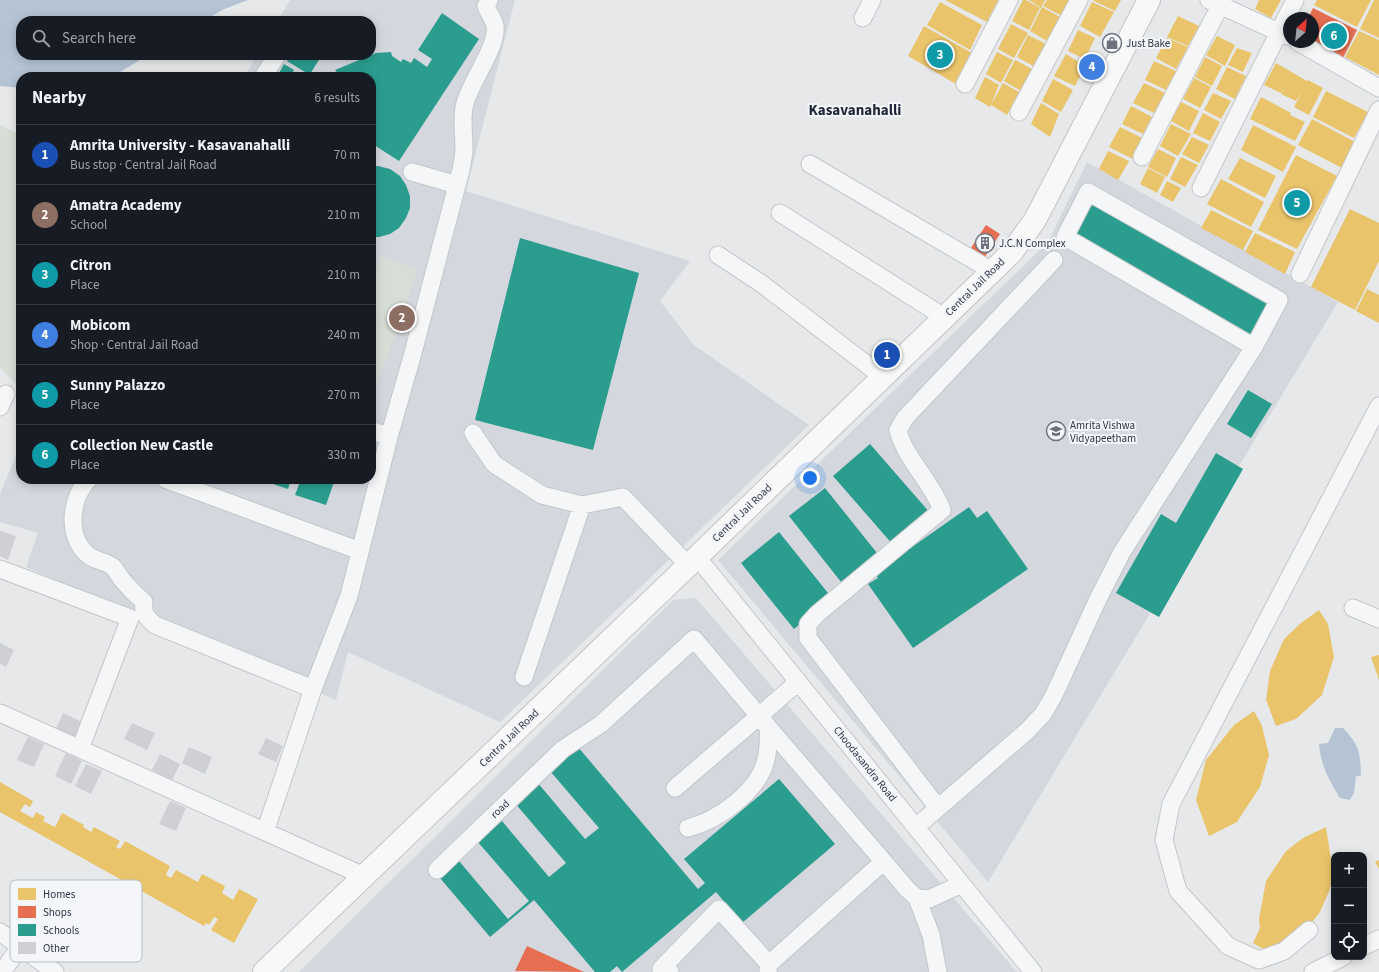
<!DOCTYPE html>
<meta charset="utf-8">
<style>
:root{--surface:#171b24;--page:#242831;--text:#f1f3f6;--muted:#9ea1a6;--line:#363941;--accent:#6c737f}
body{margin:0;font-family:"Source Sans 3",sans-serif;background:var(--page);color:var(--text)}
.controls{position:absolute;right:12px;bottom:12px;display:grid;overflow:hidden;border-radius:8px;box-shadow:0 2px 10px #0003}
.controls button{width:36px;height:36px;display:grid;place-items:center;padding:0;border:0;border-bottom:1px solid var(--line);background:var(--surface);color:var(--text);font:20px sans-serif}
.compass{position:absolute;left:1283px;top:12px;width:36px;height:36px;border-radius:50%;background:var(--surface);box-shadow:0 2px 10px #0003;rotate:27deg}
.you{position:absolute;left:810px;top:478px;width:14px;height:14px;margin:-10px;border:3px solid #fff;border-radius:50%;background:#1a73e8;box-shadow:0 0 0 6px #1a73e833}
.badge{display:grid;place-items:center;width:26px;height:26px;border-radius:50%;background:var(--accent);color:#fff;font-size:13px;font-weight:700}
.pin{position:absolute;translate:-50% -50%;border:2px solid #fff;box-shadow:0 1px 4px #0006}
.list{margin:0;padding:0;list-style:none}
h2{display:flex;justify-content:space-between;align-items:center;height:52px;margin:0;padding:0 16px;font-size:17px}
h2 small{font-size:13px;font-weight:400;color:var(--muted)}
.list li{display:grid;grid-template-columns:26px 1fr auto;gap:12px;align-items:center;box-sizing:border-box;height:60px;padding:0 16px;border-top:1px solid var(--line)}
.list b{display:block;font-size:15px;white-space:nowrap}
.list p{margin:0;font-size:13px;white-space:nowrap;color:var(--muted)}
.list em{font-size:13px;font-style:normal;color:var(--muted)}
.icon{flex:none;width:22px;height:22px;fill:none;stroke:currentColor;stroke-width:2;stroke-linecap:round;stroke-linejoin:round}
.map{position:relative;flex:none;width:1379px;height:972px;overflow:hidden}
.search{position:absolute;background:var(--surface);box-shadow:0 2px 10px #0003;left:16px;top:16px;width:360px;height:44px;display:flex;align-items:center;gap:10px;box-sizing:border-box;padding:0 14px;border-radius:16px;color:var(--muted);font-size:15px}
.panel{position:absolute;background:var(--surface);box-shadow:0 2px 10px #0003;left:16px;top:72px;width:360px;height:412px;border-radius:16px}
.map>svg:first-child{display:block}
.built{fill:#d4d7dd}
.green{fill:#d6ded6}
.water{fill:#b4c4d5}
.homes{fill:#e9c46a}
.shops{fill:#e76f51}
.schools{fill:#2a9d8f}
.building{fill:#ced0d3}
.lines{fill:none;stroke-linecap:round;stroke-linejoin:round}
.minor-casing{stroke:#c4c6c8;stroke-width:19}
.major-casing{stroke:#c2c5c8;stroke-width:24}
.minor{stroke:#f5f6f7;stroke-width:17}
.major{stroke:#f8f8f8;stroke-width:22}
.labels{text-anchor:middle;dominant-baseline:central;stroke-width:4;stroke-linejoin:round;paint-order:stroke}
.poi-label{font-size:11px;fill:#2b3445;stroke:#f4f6f9;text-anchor:start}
.street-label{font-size:11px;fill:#2b3445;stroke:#f4f6f9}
.district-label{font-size:15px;font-weight:bold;fill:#1d2536;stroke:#f4f6f9}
.key{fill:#f4f6f9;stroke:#b8bcc3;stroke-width:1}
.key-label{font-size:11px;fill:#2b3445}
</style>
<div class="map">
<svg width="1379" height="972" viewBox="0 0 1379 972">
<rect width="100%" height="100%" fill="#e6e8ea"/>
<path class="built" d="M290,0H515L466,191L690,261L660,301L694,345L809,425L500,722L348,652L336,700L26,567L38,533L0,522V494L21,444V479H371V77H244L257,55H371V21H277Z
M1087,162L1338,302L988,882L718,560L1048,242Z
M696,598L1017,972H299L673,600Z"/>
<path class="green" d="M0,125L21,135V389L0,368Z
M381,256L418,269L374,395L371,394V283Z"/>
<path class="water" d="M0,0H248L222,10L204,21H21V55H148L112,77H21V88L0,86Z
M1335,728H1343C1360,746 1360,752 1361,776H1356L1354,793L1350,800L1340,798C1329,779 1321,767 1319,744L1328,743Z"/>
<path class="homes" d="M945,0H998L987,22Z
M1023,0H1026L1040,8L1029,30L1012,21Z
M1029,0H1045L1041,8Z
M1047,0H1070L1062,16L1043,6Z
M1092,0H1121L1115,11Z
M1259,0H1281L1271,18L1255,9Z
M1317,0H1371L1357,27L1314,5Z
M1374,0H1379V38L1360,29Z
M940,2L982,25L970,50L927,25Z
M1092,2L1114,12L1100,37L1080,26Z
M1042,7L1060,17L1047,41L1030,31Z
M1178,16L1199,26L1188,46L1167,37Z
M1011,24L1028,33L1014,58L998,49Z
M924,26L972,53L956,84L908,56Z
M1078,30L1095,38L1085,59L1068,51Z
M1359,31L1379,40V75L1345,57Z
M1028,35L1046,44L1035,67L1017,57Z
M1217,36L1235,45L1225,66L1206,55Z
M1167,38L1188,47L1176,69L1156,58Z
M1237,48L1252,53L1243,72L1228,65Z
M997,52L1013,60L1001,83L986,74Z
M1066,54L1085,66L1075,86L1054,76Z
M1205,57L1222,66L1212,86L1195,77Z
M1015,60L1032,69L1021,91L1004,81Z
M1154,61L1176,71L1166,90L1145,80Z
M1276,63L1307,81L1308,80L1323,88L1309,115L1294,107L1302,91L1296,101L1281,94L1287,82L1281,93L1264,85Z
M1227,67L1246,76L1235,99L1216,89Z
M985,77L999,85L990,107L975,98Z
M1194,78L1211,87L1200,108L1183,99Z
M1053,79L1073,90L1061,112L1042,101Z
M1003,83L1019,92L1007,115L991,105Z
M1144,83L1165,93L1154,113L1133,103Z
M1326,91L1368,112L1354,138L1313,117Z
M1213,93L1231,101L1221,119L1204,110Z
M1261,97L1291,113L1290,115L1305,122L1295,141L1250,119Z
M1181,102L1199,111L1189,131L1171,121Z
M1041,103L1059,114L1050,137L1031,124Z
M1131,106L1152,117L1143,134L1122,124Z
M1203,113L1220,122L1210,141L1193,133Z
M1312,119L1355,142L1342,168L1298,145Z
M1171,124L1191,134L1178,156L1160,146Z
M1253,125L1296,147L1283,172L1241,150Z
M1120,127L1144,139L1133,159L1109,147Z
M1192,137L1209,145L1199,163L1182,154Z
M1158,149L1176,158L1167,177L1148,167Z
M1108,151L1129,161L1118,180L1099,169Z
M1296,155L1337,176L1297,249L1258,230Z
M1181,157L1198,165L1185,187L1170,179Z
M1240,158L1276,176L1265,198L1228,179Z
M1148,168L1165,177L1157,193L1140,184Z
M1221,179L1264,202L1251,227L1207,204Z
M1167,181L1181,188L1173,202L1160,195Z
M1350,209L1379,223V261L1355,310L1311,287Z
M1211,210L1253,231L1243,250L1201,228Z
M1255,233L1295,252L1285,274L1245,252Z
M1367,289L1379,295V323L1356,311Z
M1319,610L1328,624L1334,657L1322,695L1296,719L1276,726L1266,700L1270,671L1284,639L1301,623Z
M1379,655V680L1371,657Z
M1254,711L1262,726L1269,755L1260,787L1237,822L1209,836L1196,800L1206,760L1234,725Z
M0,782L33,801L30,807L25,804L20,811L33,818L36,812L45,817L43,821L55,827L62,813L84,825L83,827L91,832L94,827L120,841L116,847L120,849L125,841L170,866L166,875L171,878L176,870L198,882L202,874L225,886L222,893L233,900L239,889L258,899L234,943L211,930L218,919L214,917L209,925L206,923L204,926L0,812Z
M1326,827L1333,872L1330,889L1320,912L1308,927L1268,952L1253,943L1260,928L1259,919L1266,881L1286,851L1303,838Z
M1379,860V869L1375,862Z"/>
<path class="shops" d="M1313,8L1357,30L1343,58L1313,42V18H1308Z
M986,225L1000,234L983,260L969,251Z
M527,946L584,972L515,971Z"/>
<path class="schools" d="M442,13L479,39L399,161L371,143V77H336L338,74L335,70L376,53L391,52L392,56L401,62L403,59L411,63L414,58L427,67L432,59L418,50Z
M290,55H322L310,74L316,77H277L284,64L294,70L293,72L301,77L305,72L287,61Z
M371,166H378L390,169L400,176L406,185L410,196V208L406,218L399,228L390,234L379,237H371Z
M1093,198L1273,303L1250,342L1070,237Z
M520,238L639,273L593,450L475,420Z
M1248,390L1272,404L1251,438L1227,424Z
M870,444L931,514L894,546L833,476Z
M1216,453L1243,469L1159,617L1116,593L1161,514L1176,523Z
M258,479H291L288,489Z
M301,479H335L326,505L295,495Z
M825,488L877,553L841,582L789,516Z
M969,507L977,518L987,511L1028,569L913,648L868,584L878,578L875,573Z
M779,532L832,598L794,629L741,563Z
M578,747L698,889L705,883L684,859L779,779L835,844L742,923L716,892L622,972L617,966L610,972H595L534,900L490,937L440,878L459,861L508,919L529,901L477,841L502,821L549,877L566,863L514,802L537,782L585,839L599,828L550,771Z"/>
<path class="building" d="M0,531L16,536L8,560L0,556Z
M0,643L14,650L6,667L0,664Z
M63,713L86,724L79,740L56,729Z
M132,723L155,733L147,750L124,739Z
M28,737L44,744L34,767L17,760Z
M266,738L283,746L276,762L258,754Z
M189,747L212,757L205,774L182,763Z
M66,753L82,761L71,784L55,776Z
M160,754L180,764L172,780L152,770Z
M86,764L102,771L91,794L75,786Z
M170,801L186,808L176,831L159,824Z"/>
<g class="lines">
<g class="minor-casing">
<path id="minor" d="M1209,0L1287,36
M863,18L872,0
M1298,42L1379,88
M263,77L277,55
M965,84L1009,0
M1019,112L1079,0
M1142,157L1223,0
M810,164L992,271
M412,172L457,185
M1201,188L1295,0
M780,213L944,317
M718,255L762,284L883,377
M1300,274L1379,110
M0,407L6,394
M371,430L389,437
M473,433L494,464L542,495L582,505L623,497L688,565
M89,479C70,497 66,537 88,555C95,561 106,561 113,567C117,571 120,578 124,582C130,589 137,596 144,602C142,613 147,618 155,625L313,689
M165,479L360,551
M697,557L1033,972
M0,569L130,618L80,749
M1353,608L1379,619
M524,677L582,505
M798,682L759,716L768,727L908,890L917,898L929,899L962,884
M0,713L364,876
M938,808L808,638V624L817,614L942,510C932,482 904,457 898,430L905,418L1054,260
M916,827L1027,731L1043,714L1054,695L1098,599L1122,552L1254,347L1279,300L1088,192L1065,237L1254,347
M688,828C717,821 756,793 765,763C768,754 769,737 768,727
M265,832L313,689L349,596L389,437L413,353L461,170C462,163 464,156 464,149C464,134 461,117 465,103C471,81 498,46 495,26C494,19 488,13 486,6L489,0
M437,870L563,749L601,724L694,639L759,716L675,788
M917,898L931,935L938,972
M1309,930L1284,951L1259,960L1228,946L1178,891L1164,840L1171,804L1379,406
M0,932L55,972
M1364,946L1379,939
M2,972L20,947
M670,972L661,969L719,909L769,964
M768,972L769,964L883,862
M1313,972L1343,957"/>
</g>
<g class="major-casing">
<path id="major" d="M264,972L697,557L1012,252L1035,220L1149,0"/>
</g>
<use href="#minor" class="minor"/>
<use href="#major" class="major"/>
</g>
<defs>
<g id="shop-ring" transform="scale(1)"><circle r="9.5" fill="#f4f6f9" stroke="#6c737f" stroke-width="1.5"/><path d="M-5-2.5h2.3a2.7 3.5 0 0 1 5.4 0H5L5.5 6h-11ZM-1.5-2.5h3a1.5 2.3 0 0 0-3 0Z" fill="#6c737f"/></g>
<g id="building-ring" transform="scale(1)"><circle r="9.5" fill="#f4f6f9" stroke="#6c737f" stroke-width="1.5"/><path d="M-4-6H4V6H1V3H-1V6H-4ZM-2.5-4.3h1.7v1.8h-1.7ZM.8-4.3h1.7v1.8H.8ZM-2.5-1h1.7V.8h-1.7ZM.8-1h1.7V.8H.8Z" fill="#6c737f"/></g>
<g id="university-ring" transform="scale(1)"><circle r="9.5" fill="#f4f6f9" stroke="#6c737f" stroke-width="1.5"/><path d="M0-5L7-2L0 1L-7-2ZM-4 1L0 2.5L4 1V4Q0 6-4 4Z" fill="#6c737f"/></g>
</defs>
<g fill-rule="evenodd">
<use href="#shop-ring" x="1112" y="43"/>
<use href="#building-ring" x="985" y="243"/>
<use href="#university-ring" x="1056" y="431"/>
</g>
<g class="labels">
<g class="poi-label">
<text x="1126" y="43">Just Bake</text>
<text x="999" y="243">J.C.N Complex</text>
<text x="1070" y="425">Amrita Vishwa<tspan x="1070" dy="13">Vidyapeetham</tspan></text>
</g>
<g class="street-label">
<text transform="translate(975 287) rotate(-44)">Central Jail Road</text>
<text transform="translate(742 513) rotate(-44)">Central Jail Road</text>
<text transform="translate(509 738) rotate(-44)">Central Jail Road</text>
<text transform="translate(865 764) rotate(51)">Choodasandra Road</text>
<text transform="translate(500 809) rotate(-43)">road</text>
</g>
<g class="district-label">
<text x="855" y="110">Kasavanahalli</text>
</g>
</g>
<rect x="10" y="880" width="132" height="82" rx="6" class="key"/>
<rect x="18" y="888" width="18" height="12" fill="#e9c46a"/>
<rect x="18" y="906" width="18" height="12" fill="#e76f51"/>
<rect x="18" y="924" width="18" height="12" fill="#2a9d8f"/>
<rect x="18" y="942" width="18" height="12" fill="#ced0d3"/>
<g class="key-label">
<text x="43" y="898">Homes</text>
<text x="43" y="916">Shops</text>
<text x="43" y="934">Schools</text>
<text x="43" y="952">Other</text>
</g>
</svg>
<div class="controls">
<button>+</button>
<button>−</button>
<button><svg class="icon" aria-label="locate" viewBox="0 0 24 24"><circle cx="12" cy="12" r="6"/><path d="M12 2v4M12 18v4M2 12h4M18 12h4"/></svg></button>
</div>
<svg class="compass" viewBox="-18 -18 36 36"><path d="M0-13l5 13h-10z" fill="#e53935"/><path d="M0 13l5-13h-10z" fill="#9ea1a6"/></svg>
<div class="you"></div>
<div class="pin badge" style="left:887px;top:355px;background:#1a4fb4">1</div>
<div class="pin badge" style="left:402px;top:318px;background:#8d6e63">2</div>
<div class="pin badge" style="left:940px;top:55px;background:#0f9aa8">3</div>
<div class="pin badge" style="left:1092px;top:67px;background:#3f7fe0">4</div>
<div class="pin badge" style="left:1297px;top:203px;background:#0f9aa8">5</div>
<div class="pin badge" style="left:1334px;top:36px;background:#0f9aa8">6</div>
<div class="search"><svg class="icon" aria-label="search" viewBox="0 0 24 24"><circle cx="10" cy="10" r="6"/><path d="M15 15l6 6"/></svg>Search here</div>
<section class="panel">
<h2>Nearby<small>6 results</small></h2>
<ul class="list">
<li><span class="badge" style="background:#1a4fb4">1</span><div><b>Amrita University - Kasavanahalli</b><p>Bus stop · Central Jail Road</p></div><em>70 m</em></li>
<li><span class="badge" style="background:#8d6e63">2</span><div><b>Amatra Academy</b><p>School</p></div><em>210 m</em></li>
<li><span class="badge" style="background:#0f9aa8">3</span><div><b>Citron</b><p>Place</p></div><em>210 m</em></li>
<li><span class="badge" style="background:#3f7fe0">4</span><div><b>Mobicom</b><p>Shop · Central Jail Road</p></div><em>240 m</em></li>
<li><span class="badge" style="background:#0f9aa8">5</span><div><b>Sunny Palazzo</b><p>Place</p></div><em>270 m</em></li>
<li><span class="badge" style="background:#0f9aa8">6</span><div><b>Collection New Castle</b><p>Place</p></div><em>330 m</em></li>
</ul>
</section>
</div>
